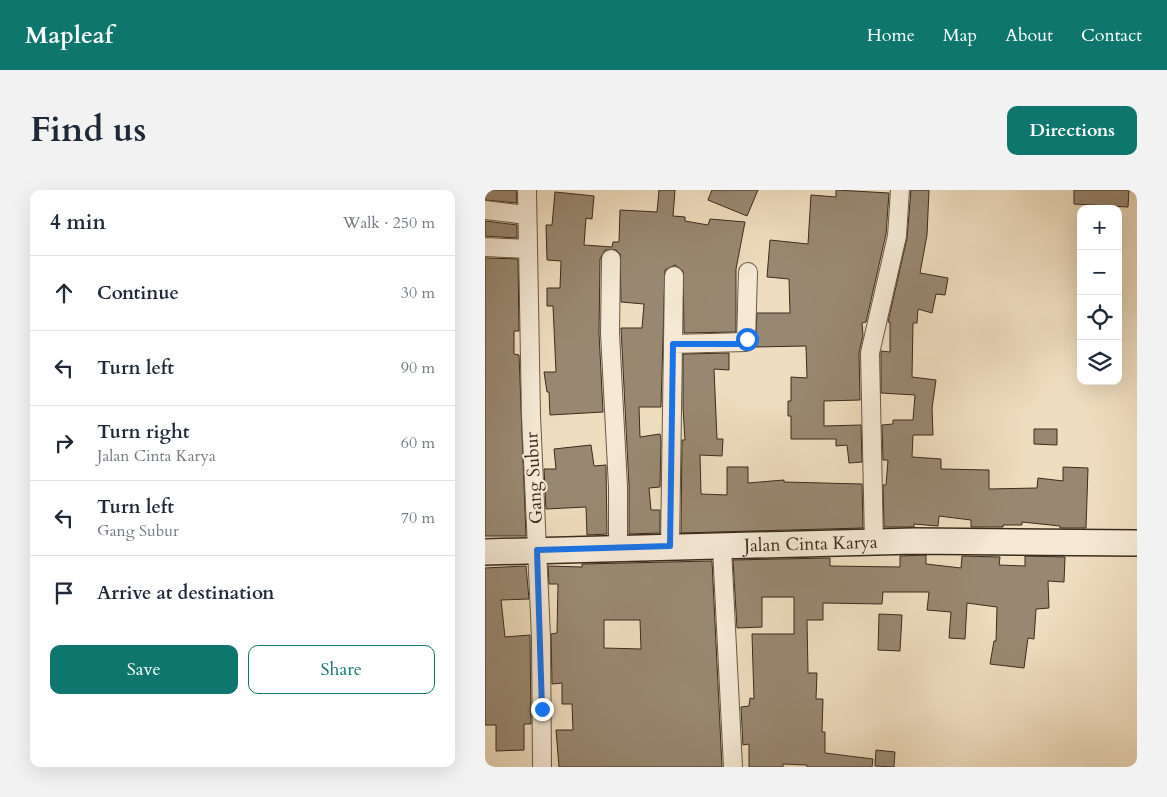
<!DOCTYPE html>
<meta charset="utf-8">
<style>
:root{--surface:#fff;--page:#f2f2f3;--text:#1f2937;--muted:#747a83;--line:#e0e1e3;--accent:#0f766e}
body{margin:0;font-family:Cardo,serif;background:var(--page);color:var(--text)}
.controls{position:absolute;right:15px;top:15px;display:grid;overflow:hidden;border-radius:10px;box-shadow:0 5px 20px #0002}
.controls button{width:45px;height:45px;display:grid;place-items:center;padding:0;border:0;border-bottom:1px solid var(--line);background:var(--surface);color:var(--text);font:25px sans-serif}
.stop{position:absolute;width:15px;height:15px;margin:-11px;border:4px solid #1a73e8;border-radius:50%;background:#fff}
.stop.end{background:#1a73e8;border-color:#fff;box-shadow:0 1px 5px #0008}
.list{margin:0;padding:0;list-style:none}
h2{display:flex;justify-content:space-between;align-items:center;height:65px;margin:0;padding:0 20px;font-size:21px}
h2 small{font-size:16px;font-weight:400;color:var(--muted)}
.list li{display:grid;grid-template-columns:32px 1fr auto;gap:15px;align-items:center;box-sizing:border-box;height:75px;padding:0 20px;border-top:1px solid var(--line)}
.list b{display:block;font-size:19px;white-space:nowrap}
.list p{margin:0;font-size:16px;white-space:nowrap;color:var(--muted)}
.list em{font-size:16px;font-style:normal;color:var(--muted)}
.actions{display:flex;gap:10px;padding:15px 20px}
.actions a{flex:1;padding:11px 0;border:1px solid var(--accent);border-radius:10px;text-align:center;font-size:18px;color:var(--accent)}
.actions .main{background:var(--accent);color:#fff}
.icon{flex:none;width:28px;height:28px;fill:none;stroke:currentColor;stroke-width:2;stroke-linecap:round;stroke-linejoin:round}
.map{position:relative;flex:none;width:652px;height:577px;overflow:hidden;border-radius:10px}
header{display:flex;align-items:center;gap:30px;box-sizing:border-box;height:70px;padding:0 25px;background:var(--accent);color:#fff}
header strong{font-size:24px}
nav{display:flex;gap:28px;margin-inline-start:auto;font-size:18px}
.intro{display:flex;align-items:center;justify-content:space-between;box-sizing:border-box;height:120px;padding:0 30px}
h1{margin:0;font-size:35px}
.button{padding:12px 22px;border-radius:10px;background:var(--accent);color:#fff;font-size:18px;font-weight:700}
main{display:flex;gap:30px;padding:0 30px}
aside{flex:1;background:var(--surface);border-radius:10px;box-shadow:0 5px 20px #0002}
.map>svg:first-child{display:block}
.building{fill:#998871;stroke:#3b2b1c;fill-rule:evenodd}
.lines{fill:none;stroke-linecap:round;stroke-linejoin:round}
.street-casing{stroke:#685845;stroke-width:20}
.secondary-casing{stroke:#3b2b1c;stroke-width:28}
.street{stroke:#f5e9d5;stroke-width:18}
.secondary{stroke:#f5e9d5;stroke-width:25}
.route{stroke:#1a73e8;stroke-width:6}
.labels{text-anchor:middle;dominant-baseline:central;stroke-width:4;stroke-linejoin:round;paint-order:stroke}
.street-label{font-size:18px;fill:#3b2b1c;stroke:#f5e9d5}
</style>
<header>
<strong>Mapleaf</strong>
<nav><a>Home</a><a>Map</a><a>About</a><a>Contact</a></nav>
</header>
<div class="intro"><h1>Find us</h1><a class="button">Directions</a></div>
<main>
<aside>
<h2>4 min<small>Walk · 250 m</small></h2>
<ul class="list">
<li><svg class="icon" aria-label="ahead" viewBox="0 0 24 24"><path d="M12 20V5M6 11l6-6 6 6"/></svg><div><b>Continue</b></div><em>30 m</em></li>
<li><svg class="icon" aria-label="left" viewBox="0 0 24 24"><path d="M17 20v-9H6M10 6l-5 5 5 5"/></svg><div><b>Turn left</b></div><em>90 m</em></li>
<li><svg class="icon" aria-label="right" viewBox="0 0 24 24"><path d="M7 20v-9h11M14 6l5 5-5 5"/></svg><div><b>Turn right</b><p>Jalan Cinta Karya</p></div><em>60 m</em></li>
<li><svg class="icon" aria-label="left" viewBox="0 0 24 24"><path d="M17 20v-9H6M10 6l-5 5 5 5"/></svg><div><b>Turn left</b><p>Gang Subur</p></div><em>70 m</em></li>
<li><svg class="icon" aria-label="arrive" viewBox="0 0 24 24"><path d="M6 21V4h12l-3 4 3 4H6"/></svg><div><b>Arrive at destination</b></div></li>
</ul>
<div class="actions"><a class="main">Save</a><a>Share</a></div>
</aside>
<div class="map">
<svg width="652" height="577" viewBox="0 0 652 577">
<rect width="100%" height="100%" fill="#efddbf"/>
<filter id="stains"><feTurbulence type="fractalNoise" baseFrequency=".004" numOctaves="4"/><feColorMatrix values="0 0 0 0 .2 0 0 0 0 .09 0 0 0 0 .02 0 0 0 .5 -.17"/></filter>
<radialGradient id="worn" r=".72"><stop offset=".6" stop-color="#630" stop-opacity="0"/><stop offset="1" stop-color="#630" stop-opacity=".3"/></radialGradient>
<path class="building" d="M0,0H31L32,13L0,10Z
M174,0H190L188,26L200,27V31L223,35L225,29L260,32L251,79V142L199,143L198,81L190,75L180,80L176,217H154L155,247L175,244L176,250L175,297L164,298L166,320H175V343L144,344V296L136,138H157L159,114L136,112L135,64L131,60H120L115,69L114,143L118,222L65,225L64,202H62L59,182H71L68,116H62V98H75L76,71L62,70L61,35H67L70,2L109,6L107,29L101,28L99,55L127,57L128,52H134L135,20L172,22Z
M227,0H273L262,26L223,10Z
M351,0L404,3L401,44L381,132L377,133L378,145L374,163L375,210L339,211V236L376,235L377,272L364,273L362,255L351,256V249H306V226H303V211H306V187L322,188L321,156L270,157L272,123H305L304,89L282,87L285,50L323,54L326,5L351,7Z
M426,0H444L442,45L435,83L463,88L460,105L451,104L447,123L433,119L432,133H428L427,187L451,190L447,218L448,245H428L427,267L456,269V279L504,280V299L552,298L553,288L578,291V277L603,278L601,338H575V336L537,332V335H518V337H486V330L454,326L453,336L429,334V337H399L398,295H401L403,270H398L397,235L408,234V230H428L430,205L396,203V161L405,162V132H403L422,48Z
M589,0H644L643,17L589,14Z
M0,31L32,35V48L0,46Z
M0,68L33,69L34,141H29V164L34,165L41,346H0Z
M244,163V180L229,179L232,249H238L237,266L215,265L216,304L242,305V277H263V293L299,290V292L377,294L378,338L196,343L197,250H200L198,218V164Z
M549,239H572V255L549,254Z
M106,255L109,276L121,275L122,344L102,345L101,317L61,319L59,279H71L69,259Z
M441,365V374L476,378L477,366L515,367L514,375L540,376V366L580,367L579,392L563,391L564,418L551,419L549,449L543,448L539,478L505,474L509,451H511L512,417L482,413L480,449L464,448L466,422L442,420L444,402H398L397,414L338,413V430H322L323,483H332L331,509H338L337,542H340V563L388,569L387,577H322V575L298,574V577H264V554L258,555L256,517L264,516L265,508L269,509L267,444H309V407H277V437L252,438L248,370L345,368V376L415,377V366Z
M227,371L237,577H74L71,540H88L87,514H77V493L67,494L66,444L72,443L73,394H64L63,376L97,377V374ZM119,430H155L156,459L119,458Z
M41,376L44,409L16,410L20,447L45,445L46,534H39V560L11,561V535H0V378Z
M394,424L417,425L415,461L393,460Z
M391,560L410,562L409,577L390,576Z"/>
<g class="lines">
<g class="street-casing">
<path id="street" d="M42,0L46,226L56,447L57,577
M0,20L41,25
M0,57L43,59
M126,69L125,143L133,297V358
M188,154L261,152L263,82
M389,353L385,163L412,46L415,0
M185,356L189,86
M237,358L248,577"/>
</g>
<g class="secondary-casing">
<g id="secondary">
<path id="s1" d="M0,362L429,351L652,353"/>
</g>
</g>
<use href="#street" class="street"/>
<use href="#secondary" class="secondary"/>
</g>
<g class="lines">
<path class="route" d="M57,519L52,360L185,356L188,154H258L262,149"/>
</g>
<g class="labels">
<g class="street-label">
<text transform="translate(49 288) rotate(-93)">Gang Subur</text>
<text stroke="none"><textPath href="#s1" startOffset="326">Jalan Cinta Karya</textPath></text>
</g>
</g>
<rect width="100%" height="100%" filter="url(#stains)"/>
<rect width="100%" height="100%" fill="url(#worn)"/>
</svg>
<div class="controls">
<button>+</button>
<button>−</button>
<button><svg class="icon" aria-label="locate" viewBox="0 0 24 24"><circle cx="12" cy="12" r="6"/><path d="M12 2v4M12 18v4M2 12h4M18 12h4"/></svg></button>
<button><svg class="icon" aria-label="layers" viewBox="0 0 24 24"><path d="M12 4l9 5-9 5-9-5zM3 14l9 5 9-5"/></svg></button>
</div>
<div class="stop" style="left:262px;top:149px"></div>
<div class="stop end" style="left:57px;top:519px"></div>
</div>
</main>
